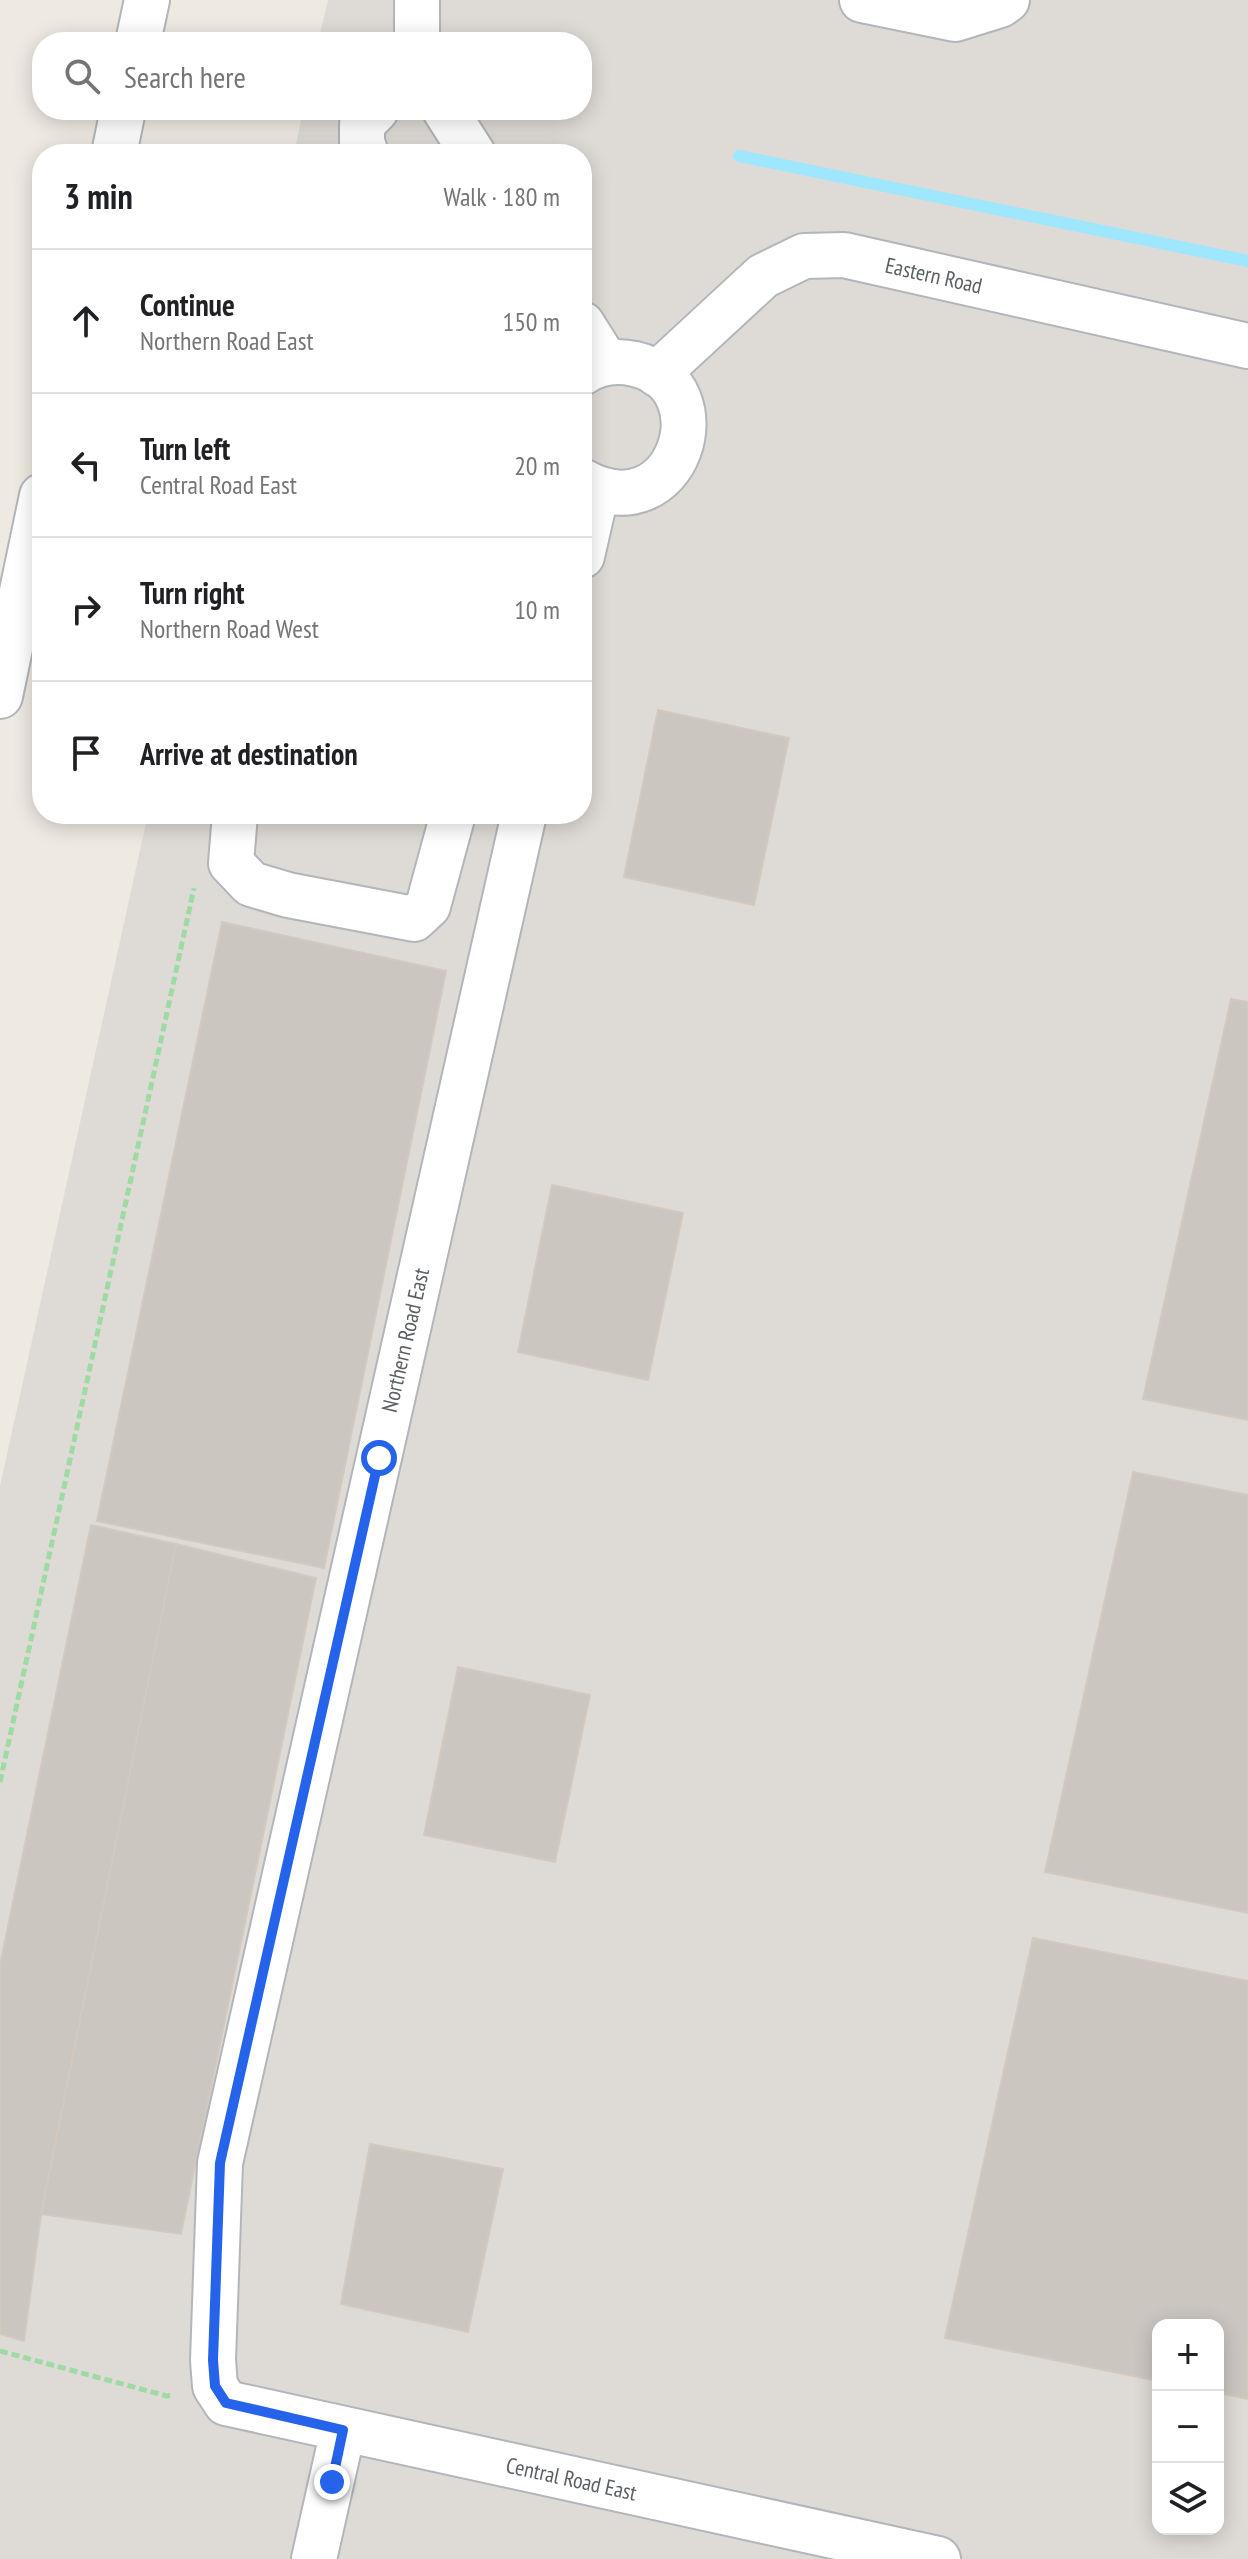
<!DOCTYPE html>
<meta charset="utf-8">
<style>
:root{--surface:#fff;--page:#f6f6f6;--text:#202124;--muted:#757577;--line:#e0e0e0}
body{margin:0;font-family:"PT Sans Narrow",sans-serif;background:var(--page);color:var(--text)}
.controls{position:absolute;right:24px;bottom:24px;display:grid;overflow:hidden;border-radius:16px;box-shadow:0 4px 20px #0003}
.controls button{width:72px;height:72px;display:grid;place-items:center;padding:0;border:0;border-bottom:2px solid var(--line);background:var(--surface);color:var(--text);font:40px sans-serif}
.stop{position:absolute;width:24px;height:24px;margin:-18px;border:6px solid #2563eb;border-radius:50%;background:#fff}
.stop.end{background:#2563eb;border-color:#fff;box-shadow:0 2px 8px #0008}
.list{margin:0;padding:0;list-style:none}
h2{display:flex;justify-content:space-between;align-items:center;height:104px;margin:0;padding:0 32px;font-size:34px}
h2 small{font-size:26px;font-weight:400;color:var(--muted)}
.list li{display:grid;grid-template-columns:52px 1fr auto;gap:24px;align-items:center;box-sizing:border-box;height:144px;padding:0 32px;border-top:2px solid var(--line)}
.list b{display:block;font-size:30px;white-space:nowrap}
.list p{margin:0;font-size:26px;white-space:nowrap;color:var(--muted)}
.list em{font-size:26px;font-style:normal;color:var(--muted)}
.icon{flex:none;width:44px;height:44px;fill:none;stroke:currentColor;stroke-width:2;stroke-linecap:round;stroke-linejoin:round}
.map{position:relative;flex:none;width:1248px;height:2559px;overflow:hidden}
.search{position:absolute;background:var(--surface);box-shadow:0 4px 20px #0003;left:32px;top:32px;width:560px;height:88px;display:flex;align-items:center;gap:20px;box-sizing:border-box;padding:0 28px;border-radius:32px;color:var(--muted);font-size:30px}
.panel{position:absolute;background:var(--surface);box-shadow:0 4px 20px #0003;left:32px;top:144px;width:560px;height:680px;border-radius:32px}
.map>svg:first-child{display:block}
.industrial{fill:#dedbd6;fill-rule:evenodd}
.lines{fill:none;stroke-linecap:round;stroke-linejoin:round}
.stream{stroke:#9fe6ff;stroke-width:12}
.building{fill:#cbc6c0;stroke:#d3c9bf;stroke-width:2}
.minor-casing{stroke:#b2b6ba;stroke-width:48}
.path{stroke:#9edaa3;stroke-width:5;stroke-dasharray:8 4;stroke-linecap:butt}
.minor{stroke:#fff;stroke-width:44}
.route{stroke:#2563eb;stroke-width:10}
.labels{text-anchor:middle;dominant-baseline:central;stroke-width:6;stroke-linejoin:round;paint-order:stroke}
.street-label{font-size:22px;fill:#595f63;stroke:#fff}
</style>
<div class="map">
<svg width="1248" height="2559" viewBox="0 0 1248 2559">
<rect width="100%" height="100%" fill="#eee9e1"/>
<path class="industrial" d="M328,0H1248V2559H0V1486L148,814H582V154H294L303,110H582V42H318ZM1158,2325H1218V2529H1158Z"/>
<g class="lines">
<path class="stream" d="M739,156L1248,261"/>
</g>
<path class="building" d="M658,710L789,738L754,905L624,877Z
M222,922L446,971L324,1568L97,1521Z
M1231,999L1248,1002V1420L1143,1399Z
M552,1185L683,1213L648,1380L518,1352Z
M1133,1472L1248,1495V1913L1045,1872Z
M91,1525L176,1544L41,2214L24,2341L0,2334V1965Z
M176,1544L316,1578L181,2234L41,2214Z
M458,1667L590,1695L555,1862L424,1835Z
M1033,1938L1248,1981V2399L1218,2393V2325H1158V2381L945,2338Z
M370,2144L503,2169L468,2332L341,2304Z"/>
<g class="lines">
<g class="minor-casing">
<g id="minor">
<path d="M417,0V42"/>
<path d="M862,0L955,19L1000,5L1007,0"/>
<path d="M138,42L147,0"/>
<path d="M445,110L473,154"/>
<path d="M114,154L123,110"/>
<path d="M366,154L362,142V124L376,110"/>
<path d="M582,324L606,362"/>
<path d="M582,373C598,362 617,360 635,364C726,385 678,535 582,481"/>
<path id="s1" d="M657,374L763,276L804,256L844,255L1248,346"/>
<path d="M582,556L597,490"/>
<path d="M0,696L42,496"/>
<path d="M235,814L231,863L251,884L288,895L414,919L428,906L453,814"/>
<path id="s2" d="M524,814L220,2163L213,2360L215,2386L226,2403L938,2559"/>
<path d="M314,2559L343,2430"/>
</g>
</g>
<path class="path" d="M0,1782L194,888
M0,2351L167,2396L174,2395"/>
<use href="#minor" class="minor"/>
</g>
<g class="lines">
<path class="route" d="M332,2482L343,2430L226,2403L215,2386L213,2360L220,2163L379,1458"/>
</g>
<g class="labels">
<g class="street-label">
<text stroke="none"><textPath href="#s1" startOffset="322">Eastern Road</textPath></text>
<text transform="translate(405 1340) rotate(-77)">Northern Road East</text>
<text stroke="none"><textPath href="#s2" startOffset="1980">Central Road East</textPath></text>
</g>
</g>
</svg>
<div class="controls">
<button>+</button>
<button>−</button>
<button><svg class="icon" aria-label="layers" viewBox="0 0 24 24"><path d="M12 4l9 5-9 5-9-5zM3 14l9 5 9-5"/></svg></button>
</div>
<div class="stop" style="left:379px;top:1458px"></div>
<div class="stop end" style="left:332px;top:2482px"></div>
<div class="search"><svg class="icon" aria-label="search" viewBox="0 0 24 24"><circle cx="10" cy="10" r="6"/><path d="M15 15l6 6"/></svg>Search here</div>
<section class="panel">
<h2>3 min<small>Walk · 180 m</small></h2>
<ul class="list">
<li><svg class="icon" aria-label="ahead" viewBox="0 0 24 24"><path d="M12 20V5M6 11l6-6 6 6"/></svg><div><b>Continue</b><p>Northern Road East</p></div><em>150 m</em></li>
<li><svg class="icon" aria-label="left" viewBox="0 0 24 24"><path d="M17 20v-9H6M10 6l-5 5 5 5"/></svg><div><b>Turn left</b><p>Central Road East</p></div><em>20 m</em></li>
<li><svg class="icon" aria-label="right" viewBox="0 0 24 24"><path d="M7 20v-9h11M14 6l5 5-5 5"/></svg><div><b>Turn right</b><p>Northern Road West</p></div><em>10 m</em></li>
<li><svg class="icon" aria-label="arrive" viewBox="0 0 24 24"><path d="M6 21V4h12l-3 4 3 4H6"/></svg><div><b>Arrive at destination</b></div></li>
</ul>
</section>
</div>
